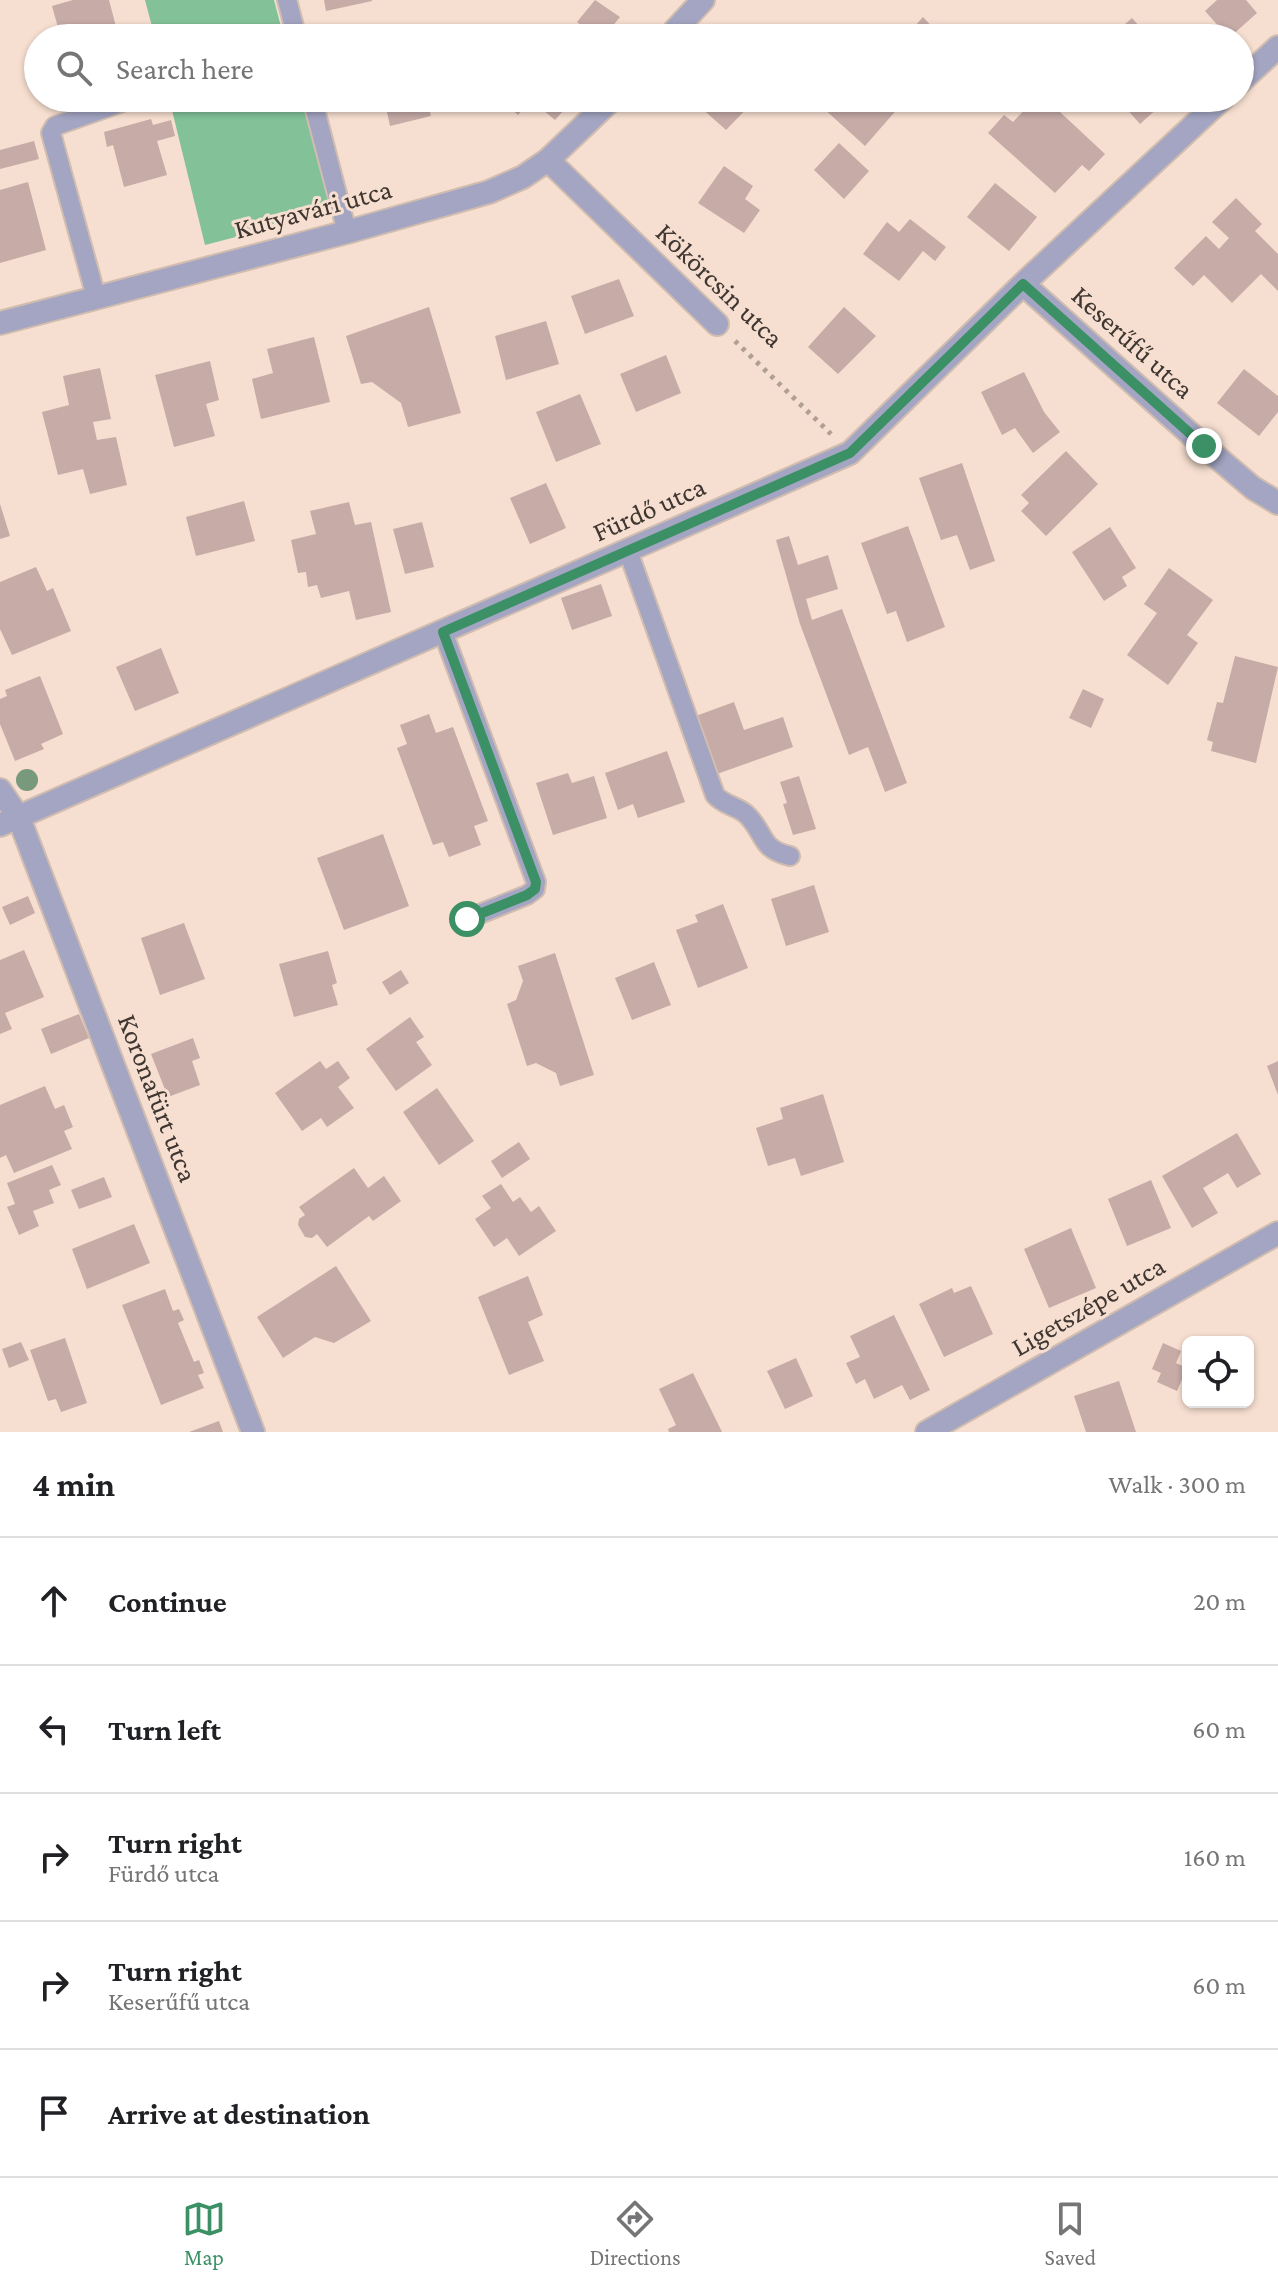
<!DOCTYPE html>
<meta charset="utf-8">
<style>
:root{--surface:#fff;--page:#f2f2f2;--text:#202124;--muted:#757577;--line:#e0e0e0;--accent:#3b9165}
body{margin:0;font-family:"Crimson Pro",serif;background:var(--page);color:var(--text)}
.controls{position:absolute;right:24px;bottom:24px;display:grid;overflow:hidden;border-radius:12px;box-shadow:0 2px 6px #0004}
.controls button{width:72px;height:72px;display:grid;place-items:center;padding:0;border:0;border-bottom:2px solid var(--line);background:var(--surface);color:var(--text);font:40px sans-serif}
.stop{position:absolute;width:24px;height:24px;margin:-18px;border:6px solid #3b9165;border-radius:50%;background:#fff}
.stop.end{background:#3b9165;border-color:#fff;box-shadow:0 2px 8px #0008}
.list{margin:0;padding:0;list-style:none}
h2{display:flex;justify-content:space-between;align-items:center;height:104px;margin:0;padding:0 32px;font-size:34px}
h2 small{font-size:26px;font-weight:400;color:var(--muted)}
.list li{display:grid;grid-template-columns:52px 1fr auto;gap:24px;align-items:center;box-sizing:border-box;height:128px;padding:0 32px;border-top:2px solid var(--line)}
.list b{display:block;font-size:30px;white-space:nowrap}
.list p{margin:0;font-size:26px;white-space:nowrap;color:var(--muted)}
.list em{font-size:26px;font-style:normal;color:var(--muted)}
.icon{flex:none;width:44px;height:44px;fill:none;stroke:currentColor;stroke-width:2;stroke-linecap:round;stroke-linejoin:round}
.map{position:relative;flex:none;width:1278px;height:1432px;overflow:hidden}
.search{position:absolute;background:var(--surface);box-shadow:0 2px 6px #0004;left:24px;right:24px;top:24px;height:88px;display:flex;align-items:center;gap:20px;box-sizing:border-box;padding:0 28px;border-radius:44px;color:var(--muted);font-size:30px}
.sheet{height:744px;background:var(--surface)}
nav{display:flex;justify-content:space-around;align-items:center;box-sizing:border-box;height:112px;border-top:2px solid var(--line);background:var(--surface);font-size:22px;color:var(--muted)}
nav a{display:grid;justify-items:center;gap:4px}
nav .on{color:var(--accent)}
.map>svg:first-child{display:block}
.green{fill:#83c299}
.building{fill:#c6aba7}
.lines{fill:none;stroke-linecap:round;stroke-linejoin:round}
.service-casing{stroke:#d1bdb0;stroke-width:22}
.minor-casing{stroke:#d1bdb0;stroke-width:26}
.tertiary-casing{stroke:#d1bdb0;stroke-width:26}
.path{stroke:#b19f94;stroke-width:5;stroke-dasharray:4 6;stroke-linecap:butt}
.service{stroke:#a3a5c2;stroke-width:18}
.minor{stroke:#a3a5c2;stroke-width:22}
.tertiary{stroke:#a3a5c2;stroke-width:22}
.tree{fill:#79997c}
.route{stroke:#3b9165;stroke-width:10}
.labels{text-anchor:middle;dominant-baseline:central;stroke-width:6;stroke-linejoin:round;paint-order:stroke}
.street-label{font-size:28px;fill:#3f3631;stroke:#f6dfd0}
</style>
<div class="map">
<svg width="1278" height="1432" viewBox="0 0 1278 1432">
<rect width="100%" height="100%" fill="#f6dfd0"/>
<path class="green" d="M145,0H274L284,38H155Z
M169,98H301L333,212L205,245Z"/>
<path class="building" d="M73,0H109L119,38H61L52,6Z
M324,0H372V1L326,11Z
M595,0L620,17L603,38H597L577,22Z
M1217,0H1246L1257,13L1229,38L1205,11Z
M923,17L943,38H904Z
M1132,18L1150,38H1123L1117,31Z
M384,98H427L431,116L390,126Z
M459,98H481L471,109Z
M499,98H571L573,100L555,120L531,100L518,115Z
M690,98H757L726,130Z
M830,98H907L865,146L822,107Z
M1036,98H1045L1105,154L1089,171L1082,165L1055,193L988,133L1004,115L1013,122Z
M1117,98H1169L1140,124Z
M151,119L153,125L171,120L175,136L157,141L167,175L124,187L113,145L107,147L104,132Z
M34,141L39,159L0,169V150Z
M839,143L869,171L844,199L814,170Z
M724,166L753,186L745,199L760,210L744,233L698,203Z
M28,182L46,250L0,263V190Z
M995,183L1037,217L1009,251L967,217Z
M1236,198L1262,224L1255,231L1278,254V291L1261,274L1232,303L1204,275L1193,286L1174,268L1206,236L1219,249L1229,238L1212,222Z
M910,219L946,247L935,261L923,251L899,281L863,254L887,222L899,232Z
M619,279L634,316L585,334L571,296Z
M429,307L461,413L408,427L401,403L372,382L361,384L346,336Z
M844,307L876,336L838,374L808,347Z
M546,321L559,364L506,380L495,336Z
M314,337L330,402L261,419L252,379L273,373L267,349Z
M666,355L681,393L636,412L620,374Z
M210,361L219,400L206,404L215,436L174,447L155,375Z
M100,368L111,419L93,422L97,440L116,437L127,485L90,494L83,469L58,475L42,412L69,405L63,376Z
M1244,369L1278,396V412L1259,436L1217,403Z
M1024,372L1044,412L1060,432L1033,453L1015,428L1002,435L981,392Z
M580,394L601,444L556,462L536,412Z
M1066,451L1098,484L1046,536L1021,511L1029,503L1021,495Z
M962,463L995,561L970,570L957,535L941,540L919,478Z
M546,483L566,528L530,544L510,498Z
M244,501L255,541L196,556L186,517Z
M349,502L355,525L371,522L391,612L356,620L349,591L321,598L317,585L308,587L306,572L298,573L291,540L316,534L310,511Z
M0,504L10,536L0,539Z
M422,522L434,567L405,574L393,529Z
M908,526L945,627L907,642L896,611L887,614L861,543Z
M1110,527L1136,568L1122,577L1127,586L1104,601L1072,552Z
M789,536L798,565L828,555L838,589L806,599L812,620L842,609L907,783L885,792L868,747L849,755L800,624L776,540Z
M36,567L47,591L53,588L71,631L12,655L0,629V582Z
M1169,568L1213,600L1187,635L1198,643L1168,685L1127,655L1157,613L1144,604Z
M601,584L612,616L572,630L561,598Z
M161,648L179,693L135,711L116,667Z
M1235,656L1278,667L1256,763L1211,751L1213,742L1207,740L1217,702L1223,703Z
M40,676L63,734L41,744L44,749L15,761L0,724V699L7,696L5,690Z
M1083,689L1104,699L1091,728L1069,718Z
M734,702L744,730L783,717L793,747L714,775L693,717Z
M429,714L436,733L453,727L488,821L474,826L481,845L449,857L443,842L433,845L397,748L407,744L400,725Z
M667,751L685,802L638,818L633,804L618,810L605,773Z
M568,773L572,783L594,776L607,818L553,835L536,783Z
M799,776L816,829L793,835L783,804L787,803L780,782Z
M383,834L409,906L344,930L317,858Z
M814,885L829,932L786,946L771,899Z
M28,896L35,913L10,925L2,907Z
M723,904L748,968L698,988L676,930L698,922L695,915Z
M184,923L205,979L160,995L141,938Z
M24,950L44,997L5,1013L12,1029L0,1034V960Z
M328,951L337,983L332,985L338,1005L294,1017L279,964Z
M555,953L594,1075L560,1086L556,1073L536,1063L527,1066L507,1004L516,1000L523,981L518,966Z
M654,962L671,1005L632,1020L615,978Z
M401,970L409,983L390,995L382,982Z
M79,1014L89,1038L51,1054L41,1029Z
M410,1017L424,1037L416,1042L432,1065L396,1091L366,1049Z
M193,1038L200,1058L192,1061L200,1085L168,1097L151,1054Z
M320,1061L326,1069L338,1061L350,1078L338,1087L354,1108L327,1127L321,1118L302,1131L275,1093Z
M1278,1061V1095L1267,1066Z
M45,1086L55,1109L64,1105L73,1127L64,1131L72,1149L14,1173L6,1155L0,1158V1105Z
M437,1088L474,1141L439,1165L403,1112Z
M823,1094L844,1162L801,1176L795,1158L768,1166L756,1128L783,1119L780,1108Z
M1237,1133L1261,1174L1237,1188L1228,1173L1203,1188L1218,1213L1192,1228L1162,1176Z
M519,1142L530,1159L502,1178L491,1161Z
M52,1165L61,1185L49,1190L54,1203L33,1211L39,1226L19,1235L7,1207L15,1204L7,1183Z
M354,1168L368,1188L384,1176L401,1201L373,1221L369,1216L327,1247L317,1234L312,1238L305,1237L298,1225L299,1219L305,1215L299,1207Z
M104,1177L112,1197L79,1209L71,1190Z
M1151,1180L1171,1228L1127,1246L1108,1199Z
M501,1184L513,1202L520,1197L531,1212L539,1206L556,1231L519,1256L507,1238L494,1247L475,1219L491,1208L482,1196Z
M134,1224L150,1263L87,1289L72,1249Z
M1071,1228L1096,1288L1049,1308L1024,1249Z
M336,1266L371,1321L334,1343L315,1337L283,1358L257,1317Z
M528,1276L543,1315L528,1322L544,1361L509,1375L478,1297Z
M971,1286L993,1334L944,1357L919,1304L952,1288L954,1293Z
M165,1289L173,1311L179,1309L184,1320L178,1323L194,1362L199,1360L204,1373L198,1375L204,1388L161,1405L122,1305Z
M894,1315L930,1390L910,1400L902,1385L874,1399L865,1379L856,1384L846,1363L860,1357L850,1336Z
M65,1338L87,1403L61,1412L56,1399L48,1401L30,1350Z
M21,1342L29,1360L9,1368L2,1349Z
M1163,1343L1181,1351L1176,1363L1187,1368L1177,1391L1157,1382L1161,1373L1152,1369Z
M796,1358L813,1396L785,1409L767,1371Z
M693,1373L722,1432H669L668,1429L676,1425L659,1389Z
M1119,1381L1136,1432H1086L1074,1396Z
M219,1421L223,1432H189Z"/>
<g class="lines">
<g class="service-casing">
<path id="service" d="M287,0L297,38
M312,98L347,232
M96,297L51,133L55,126L120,103
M628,551L715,795C724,806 739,806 748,816C766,835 760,849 790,856
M443,632L536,882L535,889L527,895L467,919"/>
</g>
<g class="minor-casing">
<path id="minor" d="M1240,82L1278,47
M548,160L717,324
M1023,284L1204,446L1253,488L1278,503
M0,790L19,818L253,1432
M0,825L850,453L1023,284L1223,98
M927,1432L1278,1233"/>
</g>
<g class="tertiary-casing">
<path id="tertiary" d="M668,38L703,0
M0,323L347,232L489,192L523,177L548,160L613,98"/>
</g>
<path class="path" d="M735,341L831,434"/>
<use href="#service" class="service"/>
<use href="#minor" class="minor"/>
<use href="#tertiary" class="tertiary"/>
</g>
<circle class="tree" cx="27" cy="780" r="11"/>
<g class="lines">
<path class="route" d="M467,919L527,895L535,889L536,882L443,632L850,453L1023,284L1204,446"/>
</g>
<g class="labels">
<g class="street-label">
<text transform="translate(313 209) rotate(-15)">Kutyavári utca</text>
<text transform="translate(720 285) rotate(44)">Kökörcsin utca</text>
<text transform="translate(1133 342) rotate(42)">Keserűfű utca</text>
<text transform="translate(649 509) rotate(-24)">Fürdő utca</text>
<text transform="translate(158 1098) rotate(69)">Koronafürt utca</text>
<text transform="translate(1088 1306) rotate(-30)">Ligetszépe utca</text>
</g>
</g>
</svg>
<div class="controls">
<button><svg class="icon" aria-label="locate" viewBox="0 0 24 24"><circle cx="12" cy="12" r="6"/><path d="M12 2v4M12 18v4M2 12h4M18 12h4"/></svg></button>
</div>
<div class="stop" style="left:467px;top:919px"></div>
<div class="stop end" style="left:1204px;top:446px"></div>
<div class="search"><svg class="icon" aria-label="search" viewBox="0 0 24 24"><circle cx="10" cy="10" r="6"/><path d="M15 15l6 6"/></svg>Search here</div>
</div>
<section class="sheet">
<h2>4 min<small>Walk · 300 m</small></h2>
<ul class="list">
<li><svg class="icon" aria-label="ahead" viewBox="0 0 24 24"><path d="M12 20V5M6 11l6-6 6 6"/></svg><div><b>Continue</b></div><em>20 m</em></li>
<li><svg class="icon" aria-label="left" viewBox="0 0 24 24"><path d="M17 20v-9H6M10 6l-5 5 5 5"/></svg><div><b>Turn left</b></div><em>60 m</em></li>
<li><svg class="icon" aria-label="right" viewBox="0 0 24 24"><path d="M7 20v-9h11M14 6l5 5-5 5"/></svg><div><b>Turn right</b><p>Fürdő utca</p></div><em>160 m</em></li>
<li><svg class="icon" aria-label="right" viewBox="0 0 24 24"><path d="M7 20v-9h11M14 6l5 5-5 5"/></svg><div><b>Turn right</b><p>Keserűfű utca</p></div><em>60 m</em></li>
<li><svg class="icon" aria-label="arrive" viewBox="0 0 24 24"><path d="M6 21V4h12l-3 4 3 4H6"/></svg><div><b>Arrive at destination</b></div></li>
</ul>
</section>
<nav>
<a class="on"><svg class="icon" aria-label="map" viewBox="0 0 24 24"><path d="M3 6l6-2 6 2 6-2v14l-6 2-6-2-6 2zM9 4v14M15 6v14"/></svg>Map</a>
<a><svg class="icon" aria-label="directions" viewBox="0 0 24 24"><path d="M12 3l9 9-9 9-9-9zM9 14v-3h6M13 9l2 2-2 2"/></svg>Directions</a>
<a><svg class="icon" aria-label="saved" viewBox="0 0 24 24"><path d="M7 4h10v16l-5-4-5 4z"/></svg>Saved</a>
</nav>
